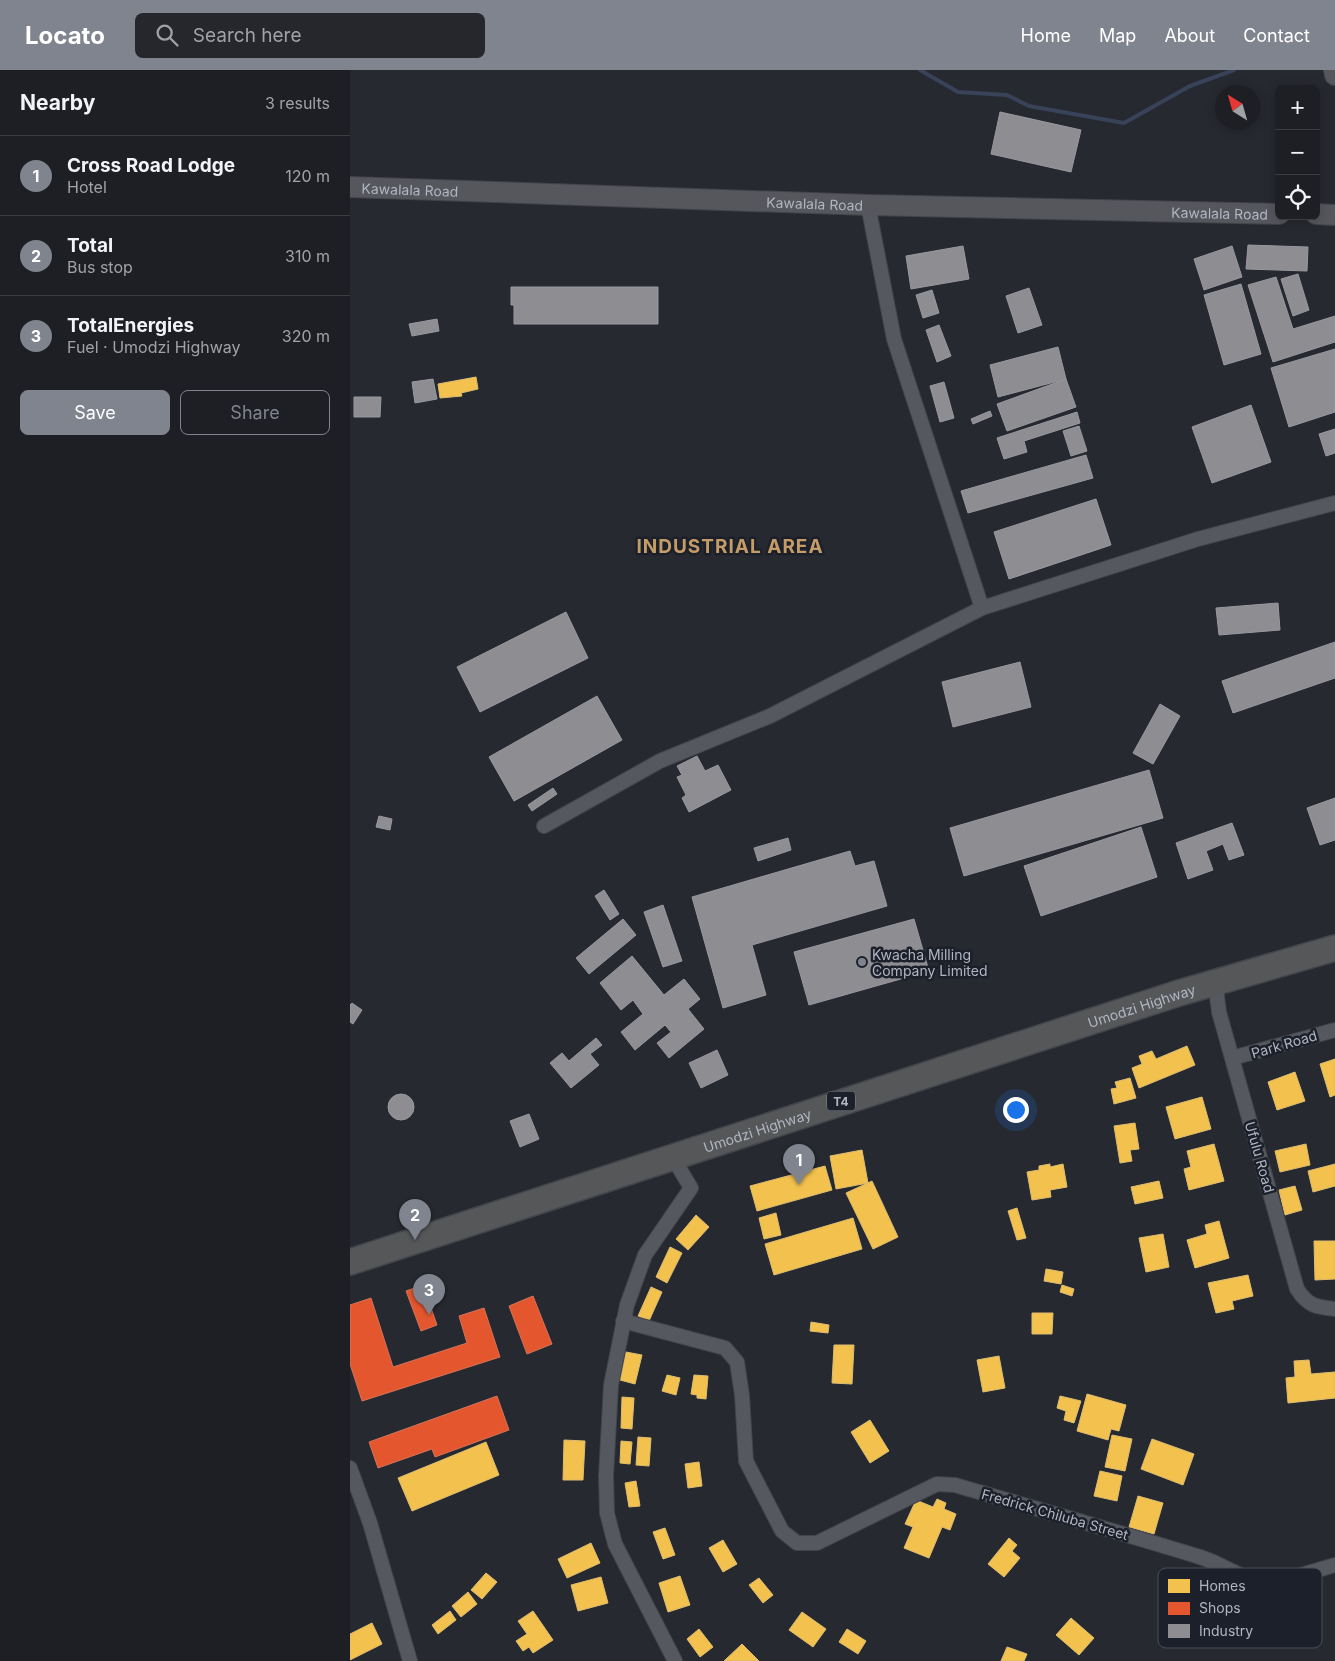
<!DOCTYPE html>
<meta charset="utf-8">
<style>
:root{--surface:#1d1f24;--page:#25272c;--text:#f1f3f6;--muted:#a0a2a6;--line:#3b3d41;--accent:#80848f}
body{margin:0;font-family:Inter,sans-serif;background:var(--page);color:var(--text)}
.controls{position:absolute;right:15px;top:15px;display:grid;overflow:hidden;border-radius:8px;box-shadow:0 2px 12px #0003}
.controls button{width:45px;height:45px;display:grid;place-items:center;padding:0;border:0;border-bottom:1px solid var(--line);background:var(--surface);color:var(--text);font:25px sans-serif}
.compass{position:absolute;left:865px;top:15px;width:45px;height:45px;border-radius:50%;background:var(--surface);box-shadow:0 2px 12px #0003;rotate:323deg}
.you{position:absolute;left:665px;top:1039px;width:18px;height:18px;margin:-12px;border:4px solid #fff;border-radius:50%;background:#1a73e8;box-shadow:0 0 0 8px #1a73e833}
.badge{display:grid;place-items:center;width:32px;height:32px;border-radius:50%;background:var(--accent);color:#fff;font-size:16px;font-weight:700}
.pin{position:absolute;translate:-50% -41px;filter:drop-shadow(0 1px 2px #0008)}
.pin::after{content:'';position:absolute;top:26px;width:18px;height:15px;background:inherit;clip-path:polygon(0 0,100% 0,50% 100%)}
.list{margin:0;padding:0;list-style:none}
h2{display:flex;justify-content:space-between;align-items:center;height:65px;margin:0;padding:0 20px;font-size:21px}
h2 small{font-size:16px;font-weight:400;color:var(--muted)}
.list li{display:grid;grid-template-columns:32px 1fr auto;gap:15px;align-items:center;box-sizing:border-box;height:80px;padding:0 20px;border-top:1px solid var(--line)}
.list b{display:block;font-size:19px;white-space:nowrap}
.list p{margin:0;font-size:16px;white-space:nowrap;color:var(--muted)}
.list em{font-size:16px;font-style:normal;color:var(--muted)}
.actions{display:flex;gap:10px;padding:15px 20px}
.actions a{flex:1;padding:11px 0;border:1px solid var(--accent);border-radius:8px;text-align:center;font-size:18px;color:var(--accent)}
.actions .main{background:var(--accent);color:#fff}
.icon{flex:none;width:28px;height:28px;fill:none;stroke:currentColor;stroke-width:2;stroke-linecap:round;stroke-linejoin:round}
.map{position:relative;flex:none;width:985px;height:1591px;overflow:hidden}
header{display:flex;align-items:center;gap:30px;box-sizing:border-box;height:70px;padding:0 25px;background:var(--accent);color:#fff}
header strong{font-size:24px}
nav{display:flex;gap:28px;margin-inline-start:auto;font-size:18px}
.search{width:350px;height:45px;background:var(--page);display:flex;align-items:center;gap:12px;box-sizing:border-box;padding:0 18px;border-radius:8px;color:var(--muted);font-size:19px}
main{display:flex}
aside{flex:1;background:var(--surface)}
.map>svg:first-child{display:block}
.homes{fill:#f2c14e;stroke:#debd71}
.shops{fill:#e4572e;stroke:#d4735a}
.industry{fill:#8d8d92;stroke:#9899a0}
.lines{fill:none;stroke-linecap:round;stroke-linejoin:round}
.stream{stroke:#384258;stroke-width:4}
.street-casing{stroke:#42444a;stroke-width:16}
.secondary-casing{stroke:#42444a;stroke-width:22}
.highway-casing{stroke:#43454c;stroke-width:28}
.street{stroke:#56585f;stroke-width:14}
.secondary{stroke:#55575d;stroke-width:20}
.highway{stroke:#565759;stroke-width:25}
.poi-dot{fill:#80848f;stroke:#1b202a;stroke-width:2}
.labels{text-anchor:middle;dominant-baseline:central;stroke-width:5;stroke-linejoin:round;paint-order:stroke}
.shield{fill:#1b202a;stroke:#838894;stroke-width:1}
.shield-label{font-size:12px;font-weight:bold;fill:#b0b5c2}
.street-label{font-size:14px;fill:#b0b5c2;stroke:#1b202a}
.poi-label{font-size:14px;fill:#b0b5c2;stroke:#1b202a;text-anchor:start}
.district-label{font-size:19px;font-weight:bold;letter-spacing:1px;fill:#c59b68;stroke:#1b202a}
.key{fill:#1b202a;stroke:#484d58;stroke-width:1}
.key-label{font-size:14px;fill:#b0b5c2}
</style>
<header>
<strong>Locato</strong>
<div class="search"><svg class="icon" aria-label="search" viewBox="0 0 24 24"><circle cx="10" cy="10" r="6"/><path d="M15 15l6 6"/></svg>Search here</div>
<nav><a>Home</a><a>Map</a><a>About</a><a>Contact</a></nav>
</header>
<main>
<aside>
<h2>Nearby<small>3 results</small></h2>
<ul class="list">
<li><span class="badge">1</span><div><b>Cross Road Lodge</b><p>Hotel</p></div><em>120 m</em></li>
<li><span class="badge">2</span><div><b>Total</b><p>Bus stop</p></div><em>310 m</em></li>
<li><span class="badge">3</span><div><b>TotalEnergies</b><p>Fuel · Umodzi Highway</p></div><em>320 m</em></li>
</ul>
<div class="actions"><a class="main">Save</a><a>Share</a></div>
</aside>
<div class="map">
<svg width="985" height="1591" viewBox="0 0 985 1591">
<rect width="100%" height="100%" fill="#272930"/>
<path class="homes" d="M126,307L128,319L111,323L112,326L90,328L88,314Z
M837,976L845,995L789,1018L782,998L792,994L789,986L802,981L806,989Z
M985,989V1025L980,1027L970,994Z
M945,1002L955,1031L927,1040L918,1012Z
M780,1008L786,1028L764,1034L761,1019L767,1018L765,1012Z
M852,1027L861,1059L825,1069L816,1037Z
M785,1053L789,1079L780,1080L782,1091L770,1093L764,1056Z
M864,1074L874,1111L839,1120L834,1099L841,1097L837,1081Z
M956,1074L960,1095L930,1102L925,1081Z
M512,1080L518,1113L486,1119L480,1086Z
M700,1094V1097L713,1094L717,1117L700,1120L701,1127L682,1130L677,1102L689,1100V1096Z
M985,1094V1116L963,1122L958,1101Z
M475,1096L482,1120L407,1141L400,1116Z
M522,1111L548,1167L523,1179L496,1123Z
M809,1111L813,1128L785,1134L781,1117Z
M945,1116L952,1140L935,1145L929,1120Z
M667,1138L676,1168L667,1170L658,1141Z
M426,1143L431,1165L414,1169L409,1148Z
M346,1145L359,1157L338,1180L326,1169Z
M503,1148L512,1179L424,1205L415,1174Z
M869,1151L879,1188L845,1198L837,1170L857,1164L855,1155Z
M813,1164L819,1197L796,1202L789,1168Z
M964,1171H985V1209L965,1210Z
M320,1177L332,1183L317,1213L306,1207Z
M696,1199L713,1202L711,1214L694,1211Z
M898,1205L903,1226L882,1231L884,1239L866,1243L858,1213Z
M712,1215L724,1219L722,1226L710,1222Z
M301,1217L312,1222L299,1251L288,1246Z
M682,1243H703L702,1264H682Z
M461,1252L479,1255L478,1263L460,1261Z
M484,1275H504L502,1314L482,1313Z
M276,1282L292,1285L285,1314L270,1310Z
M649,1286L655,1318L633,1322L627,1290Z
M959,1290L961,1304L985,1302V1328L938,1333L936,1308L945,1307L944,1291Z
M317,1305L330,1308L326,1325L312,1321Z
M344,1305L358,1306L356,1329L347,1328V1325L341,1324Z
M737,1324L776,1335L769,1361L761,1359L758,1370L727,1361Z
M710,1326L731,1331L724,1353L714,1350L716,1341L707,1338Z
M272,1327L284,1328L282,1359L271,1358Z
M520,1350L539,1381L520,1393L501,1362Z
M762,1365L782,1369L775,1401L755,1397Z
M288,1367L301,1368L299,1396L286,1395Z
M802,1369L844,1384L833,1415L791,1399Z
M214,1370L235,1371L233,1410H213Z
M271,1371L282,1372L280,1394L270,1393Z
M136,1372L149,1405L62,1441L48,1408Z
M349,1392L352,1416L338,1418L335,1394Z
M750,1401L772,1406L767,1431L744,1426Z
M286,1411L290,1436L279,1437L275,1413Z
M788,1426L813,1433L804,1464L779,1457Z
M587,1429L596,1433L594,1439L606,1444L600,1460L592,1457L579,1488L554,1478L563,1457L555,1454L566,1430L583,1437Z
M315,1458L325,1485L313,1489L303,1462Z
M659,1468L667,1475L662,1481L670,1488L654,1507L638,1494Z
M373,1470L387,1494L373,1502L359,1478Z
M241,1473L250,1493L217,1508L208,1489Z
M136,1503L147,1512L132,1529L121,1520Z
M330,1506L340,1535L318,1542L309,1513Z
M251,1507L258,1533L228,1541L221,1515Z
M409,1508L423,1525L413,1533L399,1515Z
M118,1522L127,1534L111,1547L102,1536Z
M100,1541L106,1550L88,1564L82,1555Z
M183,1541L203,1570L183,1583L179,1577L173,1581L166,1571L177,1564L168,1551Z
M452,1542L476,1559L463,1577L439,1560Z
M721,1548L744,1568L729,1585L706,1565Z
M22,1553L32,1574L0,1590V1564Z
M349,1559L363,1577L350,1587L337,1569Z
M497,1559L516,1571L508,1584L489,1572Z
M392,1574L409,1591H374Z
M657,1577L677,1584L674,1591H651Z"/>
<path class="shops" d="M73,1215L87,1255L71,1261L56,1221Z
M183,1226L202,1274L177,1284L159,1236Z
M21,1228L43,1297L117,1273L109,1246L134,1238L150,1287L12,1331L0,1294V1235Z
M147,1326L159,1360L85,1387L82,1379L28,1398L19,1372Z"/>
<path class="industry" d="M650,42L731,60L721,102L641,84Z
M898,175L958,177L957,201L896,199Z
M613,176L619,209L561,219L556,186Z
M882,176L892,207L854,220L844,189Z
M948,204L959,240L943,246L931,209Z
M926,207L943,259L985,246V272L923,292L898,215Z
M891,214L911,284L874,295L854,225Z
M161,217H308V254H164V235H161Z
M679,218L692,255L668,263L656,226Z
M582,220L589,243L573,248L566,225Z
M87,249L89,261L62,266L59,254Z
M589,255L601,286L587,292L576,260Z
M708,277L716,309L648,327L640,295Z
M985,279V342L939,357L921,298Z
M83,309L87,329L65,333L62,312Z
M716,309L726,337L657,361L647,334Z
M594,312L604,348L590,352L580,316Z
M4,327H31L30,347H4Z
M901,335L921,392L862,413L842,357Z
M640,341L642,346L623,354L621,349Z
M727,342L730,353L674,371L677,382L654,389L647,368Z
M729,356L737,381L721,386L713,361Z
M985,359V383L976,386L969,364Z
M736,385L743,408L618,443L611,421Z
M746,429L761,475L659,509L644,462Z
M928,533L930,560L869,565L866,538Z
M216,542L238,588L130,642L107,597Z
M985,572V608L883,643L872,611Z
M670,592L681,637L603,657L592,612Z
M247,626L272,670L164,731L139,687Z
M810,634L830,646L803,694L783,683Z
M347,686L355,701L368,695L381,720L339,742L332,728L336,725L327,707L332,705L327,696Z
M799,700L813,748L614,806L600,758Z
M203,718L207,724L182,741L178,735Z
M985,728V770L970,775L957,738Z
M29,746L42,749L40,760L26,757Z
M882,753L894,785L879,790L873,774L856,781L863,800L838,809L826,773Z
M791,757L807,807L691,846L674,796Z
M438,768L441,780L408,791L404,778Z
M500,781L505,796L524,791L537,836L402,875L416,925L373,938L342,827Z
M254,820L269,844L260,850L245,826Z
M313,835L332,891L313,897L294,842Z
M273,849L286,865L239,904L226,888Z
M564,849L579,901L459,935L444,882Z
M282,886L314,925L334,909L350,929L338,939L354,959L319,988L307,973L321,962L315,955L285,980L271,962L293,944L283,930L271,940L250,913Z
M2,933L12,940L3,954L0,952V935Z
M246,968L252,975L240,984L249,995L221,1018L200,993L212,983L219,991Z
M367,980L378,1005L351,1018L339,993Z
M38 1037a13 13 0 1 1 26 0a13 13 0 1 1-26 0Z
M179,1044L189,1069L170,1077L160,1051Z"/>
<g class="lines">
<path class="stream" d="M570,0L608,22L657,25L679,36L774,53L840,16L884,0"/>
<g class="street-casing">
<path id="street" d="M518,135L544,269L632,538
M194,756L310,691L420,646L632,538L848,469L985,433
M865,911L869,942L947,1219C958,1236 966,1237 985,1239
M882,988L985,960
M322,1086L341,1118L295,1185L277,1235L261,1315L256,1406L257,1443L265,1474L325,1591
M273,1251L375,1278L387,1292L392,1325L396,1391L432,1461L447,1473H467L587,1414L605,1415C687,1439 769,1462 850,1487C873,1494 893,1510 917,1515L985,1495
M0,1398L20,1453L60,1591"/>
</g>
<g class="secondary-casing">
<g id="secondary">
<path d="M984,0L985,5"/>
<path id="s1" d="M0,117L518,135L929,144"/>
<path d="M966,144L985,145"/>
</g>
</g>
<g class="highway-casing">
<g id="highway">
<path id="s2" d="M0,1192L829,923L985,878"/>
</g>
</g>
<use href="#street" class="street"/>
<use href="#secondary" class="secondary"/>
<use href="#highway" class="highway"/>
</g>
<circle class="poi-dot" cx="512" cy="892" r="5"/>
<g class="labels">
<rect class="shield" x="477" y="1021.5" width="28" height="19" rx="4"/>
<g class="shield-label">
<text x="491" y="1031">T4</text>
</g>
<g class="street-label">
<text stroke="none"><textPath href="#s1" startOffset="60">Kawalala Road</textPath></text>
<text stroke="none"><textPath href="#s1" startOffset="465">Kawalala Road</textPath></text>
<text stroke="none"><textPath href="#s1" startOffset="870">Kawalala Road</textPath></text>
<text stroke="none"><textPath href="#s2" startOffset="832">Umodzi Highway</textPath></text>
<text transform="translate(934 974) rotate(-16)">Park Road</text>
<text stroke="none"><textPath href="#s2" startOffset="428">Umodzi Highway</textPath></text>
<text transform="translate(910 1087) rotate(74)">Ufulu Road</text>
<text transform="translate(705 1444) rotate(16)">Fredrick Chiluba Street</text>
</g>
<g class="poi-label">
<text x="522" y="884">Kwacha Milling<tspan x="522" dy="16">Company Limited</tspan></text>
</g>
<g class="district-label">
<text x="380" y="476">INDUSTRIAL AREA</text>
</g>
</g>
<rect x="808" y="1498" width="164" height="80" rx="8" class="key"/>
<rect x="818" y="1509" width="22" height="14" fill="#f2c14e"/>
<rect x="818" y="1532" width="22" height="13" fill="#e4572e"/>
<rect x="818" y="1554" width="22" height="14" fill="#8d8d92"/>
<g class="key-label">
<text x="849" y="1521">Homes</text>
<text x="849" y="1543">Shops</text>
<text x="849" y="1566">Industry</text>
</g>
</svg>
<div class="controls">
<button>+</button>
<button>−</button>
<button><svg class="icon" aria-label="locate" viewBox="0 0 24 24"><circle cx="12" cy="12" r="6"/><path d="M12 2v4M12 18v4M2 12h4M18 12h4"/></svg></button>
</div>
<svg class="compass" viewBox="-18 -18 36 36"><path d="M0-13l5 13h-10z" fill="#e53935"/><path d="M0 13l5-13h-10z" fill="#a0a2a6"/></svg>
<div class="you"></div>
<div class="pin badge" style="left:449px;top:1115px">1</div>
<div class="pin badge" style="left:65px;top:1170px">2</div>
<div class="pin badge" style="left:79px;top:1245px">3</div>
</div>
</main>
